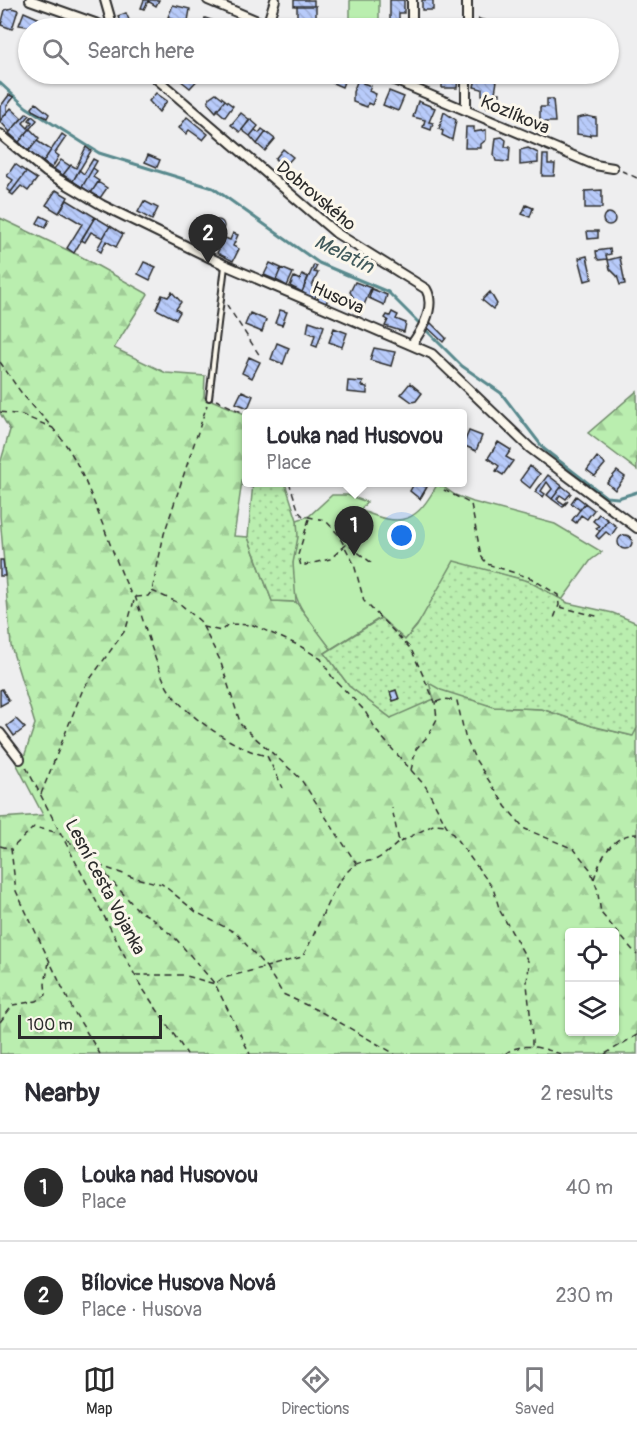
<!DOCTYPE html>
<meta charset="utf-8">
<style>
:root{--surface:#fff;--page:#f7f7f7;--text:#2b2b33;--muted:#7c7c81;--line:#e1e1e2;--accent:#2b2b2b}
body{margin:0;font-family:Pangolin,sans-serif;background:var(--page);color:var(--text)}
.controls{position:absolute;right:18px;bottom:18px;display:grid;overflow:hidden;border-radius:6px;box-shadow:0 2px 4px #0004}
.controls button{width:54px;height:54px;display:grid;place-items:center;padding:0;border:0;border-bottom:2px solid var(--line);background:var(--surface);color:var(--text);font:30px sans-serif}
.scale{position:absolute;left:18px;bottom:15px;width:144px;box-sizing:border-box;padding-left:6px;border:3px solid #2b2b2b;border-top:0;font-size:16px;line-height:21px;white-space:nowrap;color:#2b2b2b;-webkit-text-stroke:4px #fbf7ec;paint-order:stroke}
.you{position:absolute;left:402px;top:536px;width:21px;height:21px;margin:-15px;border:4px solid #fff;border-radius:50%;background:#1a73e8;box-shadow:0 0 0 9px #1a73e833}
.badge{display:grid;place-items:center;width:39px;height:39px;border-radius:50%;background:var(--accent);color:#fff;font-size:20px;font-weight:700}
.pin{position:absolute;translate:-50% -50px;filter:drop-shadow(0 2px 3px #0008)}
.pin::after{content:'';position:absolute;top:32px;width:21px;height:18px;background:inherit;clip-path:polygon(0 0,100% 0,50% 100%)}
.popup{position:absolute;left:242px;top:409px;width:225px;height:78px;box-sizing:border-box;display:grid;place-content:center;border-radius:6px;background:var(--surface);filter:drop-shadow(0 2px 4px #0005);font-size:20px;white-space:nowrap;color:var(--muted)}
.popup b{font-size:22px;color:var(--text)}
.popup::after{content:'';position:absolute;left:50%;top:100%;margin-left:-12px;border:12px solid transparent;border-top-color:var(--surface)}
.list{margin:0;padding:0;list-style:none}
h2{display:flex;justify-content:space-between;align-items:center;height:78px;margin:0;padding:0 24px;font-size:26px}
h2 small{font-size:20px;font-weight:400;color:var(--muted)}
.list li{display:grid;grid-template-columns:39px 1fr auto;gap:18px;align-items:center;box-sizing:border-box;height:108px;padding:0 24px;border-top:2px solid var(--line)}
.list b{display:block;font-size:22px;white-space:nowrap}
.list p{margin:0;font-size:20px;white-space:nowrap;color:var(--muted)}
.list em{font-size:20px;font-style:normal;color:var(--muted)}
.icon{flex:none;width:33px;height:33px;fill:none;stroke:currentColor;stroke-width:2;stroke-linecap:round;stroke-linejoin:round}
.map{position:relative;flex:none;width:637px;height:1054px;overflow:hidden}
.search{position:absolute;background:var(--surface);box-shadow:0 2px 4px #0004;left:18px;right:18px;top:18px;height:66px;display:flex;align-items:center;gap:15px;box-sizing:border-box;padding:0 21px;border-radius:33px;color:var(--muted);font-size:22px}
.sheet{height:294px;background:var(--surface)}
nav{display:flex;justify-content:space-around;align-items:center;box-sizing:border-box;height:84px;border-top:2px solid var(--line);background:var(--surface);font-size:16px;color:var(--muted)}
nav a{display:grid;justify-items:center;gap:3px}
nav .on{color:var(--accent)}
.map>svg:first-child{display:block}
.grass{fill:#baeeaf;stroke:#728c6d;stroke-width:1.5}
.forest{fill:url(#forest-firs);stroke:#728c6d;stroke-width:1.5;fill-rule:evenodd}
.park{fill:url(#park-dots);stroke:#728c6d;stroke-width:1.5}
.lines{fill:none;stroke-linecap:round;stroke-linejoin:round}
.stream{stroke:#58898d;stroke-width:3}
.building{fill:url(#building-back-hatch);stroke:#2b2b2b;stroke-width:1.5}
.service-casing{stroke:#2b2b2b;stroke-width:8}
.minor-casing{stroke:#2b2b2b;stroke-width:12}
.path{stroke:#2b2b2b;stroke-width:1.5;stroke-dasharray:6 4.5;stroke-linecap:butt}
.service{stroke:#fbf7ec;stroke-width:4}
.minor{stroke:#fbf7ec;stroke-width:8}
.labels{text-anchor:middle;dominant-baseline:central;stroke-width:6;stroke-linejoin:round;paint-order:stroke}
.street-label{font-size:18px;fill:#2b2b2b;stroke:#fbf7ec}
.water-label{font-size:20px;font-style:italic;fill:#425a5c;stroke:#fbf7ec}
</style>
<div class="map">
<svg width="637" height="1054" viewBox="0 0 637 1054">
<defs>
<pattern id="forest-firs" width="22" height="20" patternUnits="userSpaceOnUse" patternTransform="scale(1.5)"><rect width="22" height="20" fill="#baeeaf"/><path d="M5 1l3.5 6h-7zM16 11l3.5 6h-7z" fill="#a0cc97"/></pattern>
<pattern id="park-dots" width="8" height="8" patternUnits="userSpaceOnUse" patternTransform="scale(1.5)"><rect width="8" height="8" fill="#baeeaf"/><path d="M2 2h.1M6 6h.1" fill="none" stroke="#a0cc97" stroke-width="1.8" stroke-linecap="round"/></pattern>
<pattern id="building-back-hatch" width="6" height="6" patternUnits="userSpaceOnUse" patternTransform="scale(1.5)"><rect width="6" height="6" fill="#b8cbfa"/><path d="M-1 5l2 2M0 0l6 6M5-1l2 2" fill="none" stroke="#9eaed6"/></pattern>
</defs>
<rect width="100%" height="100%" fill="#eeeeef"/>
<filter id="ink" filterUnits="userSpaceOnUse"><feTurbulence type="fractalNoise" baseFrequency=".0167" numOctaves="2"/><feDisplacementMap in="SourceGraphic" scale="12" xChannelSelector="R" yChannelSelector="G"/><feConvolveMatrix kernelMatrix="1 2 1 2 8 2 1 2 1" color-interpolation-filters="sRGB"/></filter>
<g filter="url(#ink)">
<path class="grass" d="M350,0H379V28H350Z
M438,483L455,495L473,502L555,524L602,552L591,560L562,600L528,581L466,565L405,640L380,618L331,649C309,620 288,601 293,562C294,547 298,535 297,520L309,516L332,495H347L367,502L360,510C403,528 416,523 438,483Z"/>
<path class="forest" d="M0,218L80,256L148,294L114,348L166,373L205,376L204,397L245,414L246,454L234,536L248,537L272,601L296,602L331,649L325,653L349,686L391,718L428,682L494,707L542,709L592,726L632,736L637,728V1054H0V818L43,815L15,761L24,757L35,724L11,646L0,516V464L10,430L0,413ZM570,932H614V1032H570Z
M637,391V470L588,433Z"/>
<path class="park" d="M253,483H285L297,520L298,537L293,563L296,602L272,601L248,537Z
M454,561L528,581L568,603L613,613L637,623V728L633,736L592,726L542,709L494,707L441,690L429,683L434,699L391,718L349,686L325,653L381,618L405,640L417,626Z"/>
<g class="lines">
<path class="stream" d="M0,83L26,107L99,153L213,188L319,263L388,292L462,366L501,393L544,449L606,497L618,498L637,492"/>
</g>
<path class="building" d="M144,0H159L156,6L148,1L144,9L141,8Z
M294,0H314V6H294Z
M390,0H404V13H399V25H390Z
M422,0H433V10H422Z
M173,5L190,9L188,21L185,20L184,24L168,17Z
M297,6H316V18H297Z
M12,8L18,10L12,29L1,25L5,10Z
M24,12L40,19L37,28L19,25Z
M126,13L130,22L121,25L118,16Z
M205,18L214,21L229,27L204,28H202Z
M299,18H319V28H299Z
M479,19L494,23L493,27L498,28H476Z
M186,74L191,78L195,74H203L190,88L180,80Z
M327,74H347L342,87L328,81Z
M442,74H458L457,88H442Z
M477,74L498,75L495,93H500L499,108L487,107L488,97L482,95V89L474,87Z
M359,77L365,79L363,83L371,86L369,91L376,94L372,105L368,103L367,107L353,102V92Z
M389,91L404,97L398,111L383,105Z
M156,93L167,101L159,112L149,101Z
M216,93L225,100L216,112L208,103L210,97Z
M9,95L14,97L7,106V112L0,121V107Z
M547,99H553L555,122H540V107H547Z
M225,100L233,106L225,117L217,110Z
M418,101L435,108L429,122L433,123L431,130L423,127L425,120L413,117Z
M36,103L49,114L47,118L34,111L32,108Z
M11,108L22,118L10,132L0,121Z
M444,112L456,120L452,140L442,135L443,131L439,129Z
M27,113L30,115L23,123L28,128L32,122L29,120L32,116L37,120L19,142L9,133Z
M241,113L250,120L240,132L231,125Z
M587,116L596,118V134H590V136L577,134V118Z
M187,117L208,134L203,140L189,130L186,134L179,128Z
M250,119L258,126L250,136L242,130Z
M466,127H474V132L486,130V140L481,144V148H465Z
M30,129L39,138L28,151L19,142Z
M262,129L266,132L257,144L250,136L255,130L259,133Z
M266,132L275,139L265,151L257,144Z
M62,134L66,137L55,153L59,156L52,168L43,162Z
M502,137L506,140L505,147H510L509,162L496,161L494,155L496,138Z
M37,141L51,150L43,162L28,152Z
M86,147L91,151L73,181L63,175L71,165L76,168Z
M528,148L538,153V163L520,165V150Z
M283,149L293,157L284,167L275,159Z
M148,155L160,160L157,167L145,162Z
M543,155H548V164H555L554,176H542Z
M93,159L97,161L82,187L73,181L79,170L84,174Z
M61,160L70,166L63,175L54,169Z
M15,164L26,172L11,192L7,189L13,180L7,176Z
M93,168L97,171L93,177L99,181L91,193L82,187Z
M26,172L37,179L28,191L21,186L13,195L10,193Z
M98,182L107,188L100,198L91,193Z
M56,190L68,197L59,213L46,205Z
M602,190V208H585V191Z
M67,200L95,217L74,253L67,248L82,224L60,211Z
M144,201L158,208L152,220L138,212Z
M526,205L533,208L530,217L522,214Z
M603 219a6 6 0 1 1 12 0a6 6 0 1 1-12 0Z
M41,216L49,220L45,228L37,223Z
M95,217L110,226L103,238L91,232L85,242L81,240Z
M212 226a6 6 0 1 1 12 0a6 6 0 1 1-12 0Z
M110,226L123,234L116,247L106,241L101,252L97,249Z
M197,229L211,235L206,247L192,241Z
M587,231H598V238L588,239Z
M233,233L238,235L233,246L239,249L233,261L217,253L225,238L230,240Z
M610,249L611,254L606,255L607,259L599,260L597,258L596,251Z
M587,256L592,279L585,281L579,258Z
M620,257L625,284L620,285L617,276L610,269L608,260Z
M144,262L156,267L150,280L138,274Z
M270,263L281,268L276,280L264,275Z
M314,265L317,266L314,272L318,273L312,286L319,289L314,300L302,292Z
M281,268L293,273L287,286L276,280Z
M302,274L308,277L302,292L290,286L294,277L300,280Z
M355,282L371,288L360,315L354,312L357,303L350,292Z
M322,289L330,292L326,304L317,300Z
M372,289L387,295L384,305L369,298Z
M172,292L181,302L176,309L180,312L176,319L156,309L162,295L168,297Z
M490,292L497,304L493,309L482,300Z
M280,310L287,312L282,325L275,323Z
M392,312L398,315L396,319L406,323L404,332L385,326L388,320L385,318L387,315L390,316Z
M250,313L266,320L262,332L245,325Z
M309,321L324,326L317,347L312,345L315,335L307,332Z
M431,323L446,338L443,342L427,327Z
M334,328L347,333L342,347L329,342Z
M277,343L289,348L283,364L271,359Z
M374,348L395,352L391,366L370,360Z
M249,357L260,362L252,378L242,373Z
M348,381L363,382L362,386L367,387V394L347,392Z
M410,383L422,393L416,401L412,402L401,394Z
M242,391L253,396L248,408L236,403Z
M469,431L482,436L476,451L463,445Z
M498,442L511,450L506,457L513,461L503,475L496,471L499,466L488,458Z
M597,457L605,464L595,476L587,470Z
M530,466L540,474L530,488L520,480Z
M617,471L625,477L615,490L607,483Z
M548,475L562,486L552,499L547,495L552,489L547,482L541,491L545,494L543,497L535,492Z
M415,482L427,487L420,499L410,491Z
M562,486L571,493L566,499L560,495L557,499L564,504L568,501L563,507L552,499Z
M576,496L585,503L580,510L571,503Z
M585,503L594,510L587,519L581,515L576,523L572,520Z
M599,514L608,520L600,531L596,528L599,526L593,521Z
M608,520L617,527L611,536L606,532L599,539L596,536Z
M618 542a7 7 0 1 1 14 0a7 7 0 1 1-14 0Z
M0,560H3L5,576H0Z
M2,689L9,701L0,706V690Z
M396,690L399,699L393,701L390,692Z
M16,719L25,728L14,736L7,726Z"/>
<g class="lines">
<g class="service-casing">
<path id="service" d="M209,398L225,266"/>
</g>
<g class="minor-casing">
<path id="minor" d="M30,0L109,28
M105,0L113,28
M208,0L274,28
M412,0V28
M267,26L275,0
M467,28V0
M151,74L336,233L426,289C436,306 422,330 412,344
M380,74L595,165L613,168
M408,86L411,74
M466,110V74
M0,134L46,172L102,205L225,265L432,354L530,448L637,528
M0,733L20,759"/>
</g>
<path class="path" d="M622,171L637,178
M227,305L260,356
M0,362C8,373 15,385 24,396C42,417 62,435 75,460C97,503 110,549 130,592L135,596C145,625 153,657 166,685C180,713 237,750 267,756L283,788
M216,400L246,414
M0,412L22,415L53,428
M267,482V483
M289,482L299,512L303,516L325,520L338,534L354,564L364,601L411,649L435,702L437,719L428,736L416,749L411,770
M437,482L444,490L471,504L481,556L487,564L531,578L558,595L559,605L553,621
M251,488V482
M309,519L298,555L301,566L330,559L347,544L373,564
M152,591L179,603L200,621L220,660L241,725L300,778L356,863
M136,597L148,596L152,591L164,534L207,405
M560,607L600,617
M203,627L221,631L228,624L253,625L300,646L321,659L332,677L364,710L379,734L426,787L446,825L493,888L500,911L528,961C530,969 527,976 527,984C529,1005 532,1025 532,1046
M436,702L445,699L457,701L465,736L475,759L506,807L525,829L574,849L590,869L597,888L601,913L637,955
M26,767L139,983L187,1054
M41,794L83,689L126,629L135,597
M400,842L435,824L445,825
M0,846L11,849
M98,865L135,878L162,884L196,912L236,933L266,967L302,957C319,931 331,881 355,865C361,861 370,862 377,859C385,855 392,848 399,842L392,808
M594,879C600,859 612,834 637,834
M135,975H183L215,984L223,978L266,967L283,994L323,1013L395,1054
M0,1022L13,1005L37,1001L46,995L45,984L49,962
M100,1054L73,1010L16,891L11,849L34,827L59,833L96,864L138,910L152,918L177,940L215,984L250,1054
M505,1054C523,1040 543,1049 562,1054
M605,1054L637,1035"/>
<use href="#service" class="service"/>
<use href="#minor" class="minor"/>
</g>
</g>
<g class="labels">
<g class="street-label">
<text transform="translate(515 115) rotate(23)">Kozlíkova</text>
<text transform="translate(316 196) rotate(40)">Dobrovského</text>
<text transform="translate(338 298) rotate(24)">Husova</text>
<text transform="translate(105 887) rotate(62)">Lesní cesta Vojanka</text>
</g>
<g class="water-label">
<text transform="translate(344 254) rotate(26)">Melatín</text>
</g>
</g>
</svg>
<div class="controls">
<button><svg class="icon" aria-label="locate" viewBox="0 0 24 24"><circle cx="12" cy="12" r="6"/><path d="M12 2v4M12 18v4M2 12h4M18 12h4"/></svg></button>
<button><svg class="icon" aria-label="layers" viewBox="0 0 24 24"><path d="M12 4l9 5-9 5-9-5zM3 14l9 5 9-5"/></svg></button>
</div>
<div class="scale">100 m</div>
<div class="you"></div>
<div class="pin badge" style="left:354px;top:556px">1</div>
<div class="popup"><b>Louka nad Husovou</b>Place</div>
<div class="pin badge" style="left:208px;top:264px">2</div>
<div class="search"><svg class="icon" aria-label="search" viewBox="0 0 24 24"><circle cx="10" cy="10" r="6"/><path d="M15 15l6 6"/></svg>Search here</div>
</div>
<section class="sheet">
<h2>Nearby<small>2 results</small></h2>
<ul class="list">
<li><span class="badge">1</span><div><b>Louka nad Husovou</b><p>Place</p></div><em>40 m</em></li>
<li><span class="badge">2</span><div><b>Bílovice Husova Nová</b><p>Place · Husova</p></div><em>230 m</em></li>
</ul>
</section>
<nav>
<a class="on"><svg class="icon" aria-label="map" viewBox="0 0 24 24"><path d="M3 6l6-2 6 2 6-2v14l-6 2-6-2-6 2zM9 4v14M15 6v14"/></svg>Map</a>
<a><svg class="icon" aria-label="directions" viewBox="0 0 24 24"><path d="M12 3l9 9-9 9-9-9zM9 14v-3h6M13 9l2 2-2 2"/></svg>Directions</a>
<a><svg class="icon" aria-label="saved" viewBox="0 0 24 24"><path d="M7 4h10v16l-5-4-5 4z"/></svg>Saved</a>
</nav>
